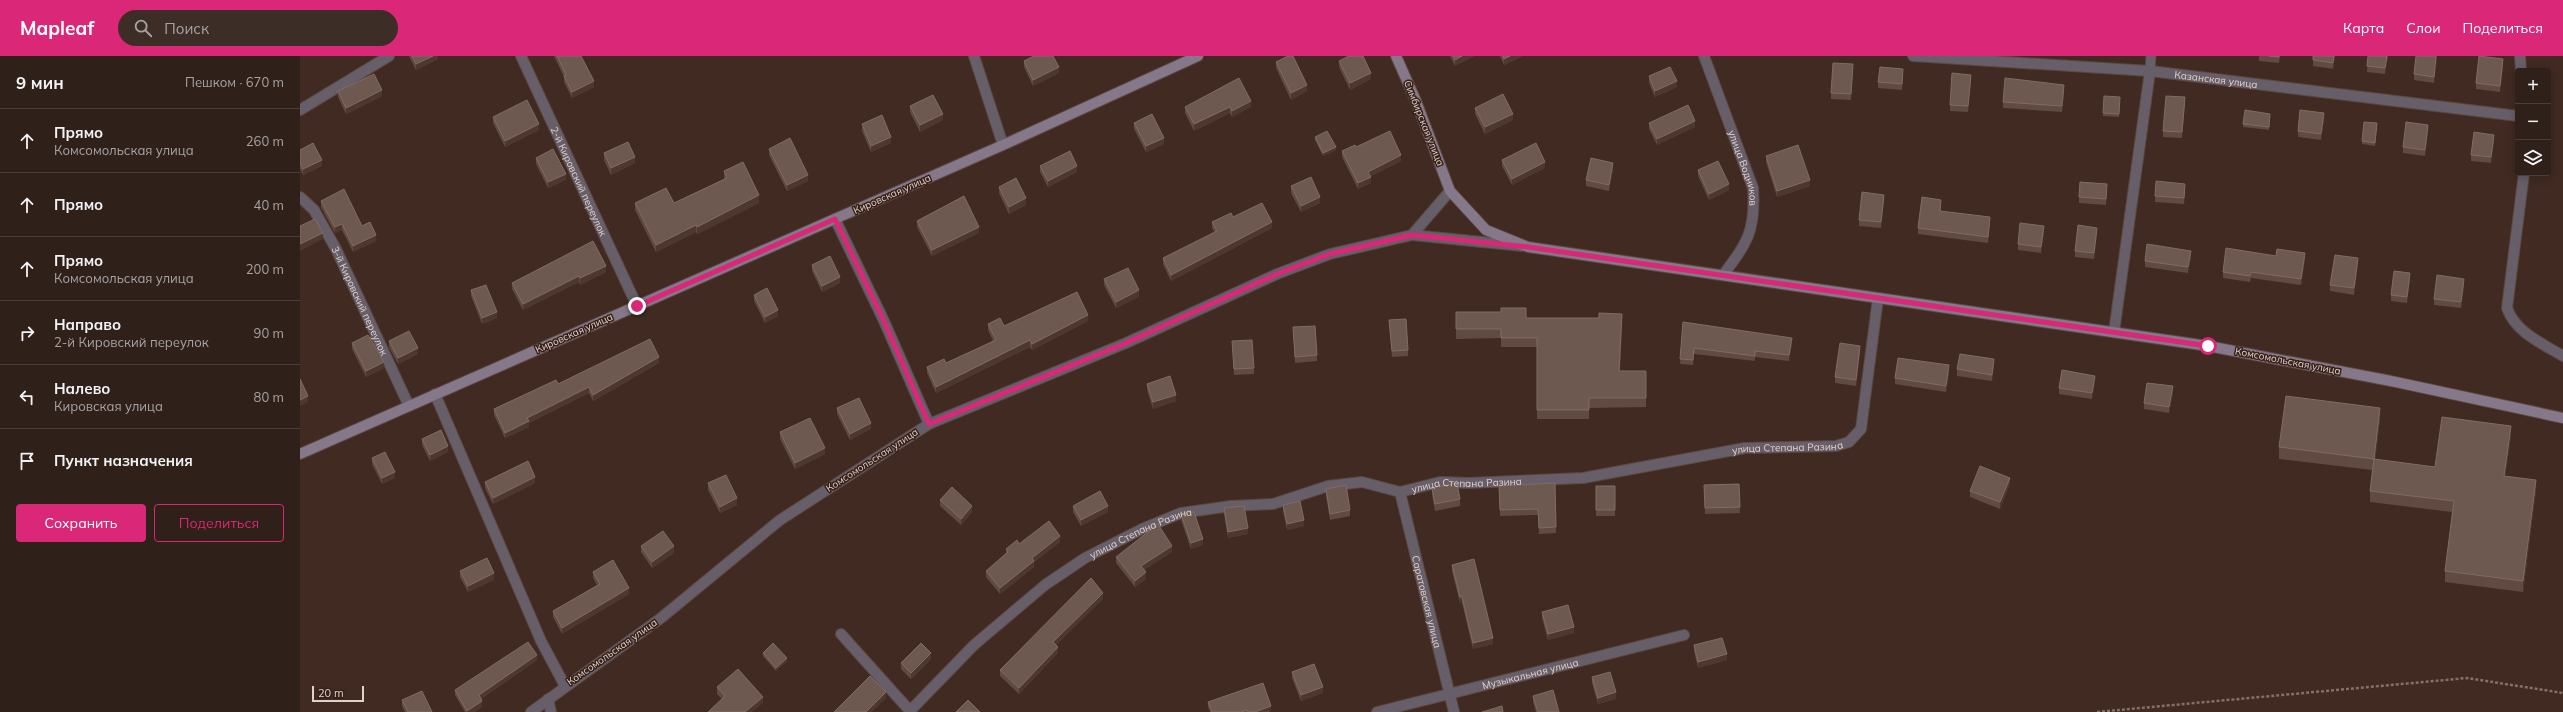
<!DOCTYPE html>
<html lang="ru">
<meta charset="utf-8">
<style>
:root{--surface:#30201a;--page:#3c2d27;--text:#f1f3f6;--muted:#a8a3a2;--line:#4b3e39;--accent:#db2777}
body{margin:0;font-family:Mulish,sans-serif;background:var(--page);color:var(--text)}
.controls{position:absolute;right:12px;top:12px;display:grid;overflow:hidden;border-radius:4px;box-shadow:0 2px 10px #0003}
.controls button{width:36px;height:36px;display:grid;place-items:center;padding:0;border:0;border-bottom:1px solid var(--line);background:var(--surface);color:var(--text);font:20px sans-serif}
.scale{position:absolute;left:12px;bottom:10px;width:52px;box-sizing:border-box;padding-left:4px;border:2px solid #e0d1cb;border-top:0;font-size:11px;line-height:14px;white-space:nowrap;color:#e0d1cb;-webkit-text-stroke:3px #362018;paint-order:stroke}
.stop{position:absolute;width:12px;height:12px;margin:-9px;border:3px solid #db2777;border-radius:50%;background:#fff}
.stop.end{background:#db2777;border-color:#fff;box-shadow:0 1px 4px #0008}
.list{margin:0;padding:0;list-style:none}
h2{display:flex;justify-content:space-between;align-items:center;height:52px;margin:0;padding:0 16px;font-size:17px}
h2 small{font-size:13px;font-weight:400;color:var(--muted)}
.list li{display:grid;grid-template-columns:26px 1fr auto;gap:12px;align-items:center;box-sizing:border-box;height:64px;padding:0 16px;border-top:1px solid var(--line)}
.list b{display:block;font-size:15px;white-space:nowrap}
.list p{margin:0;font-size:13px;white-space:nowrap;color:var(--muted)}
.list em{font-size:13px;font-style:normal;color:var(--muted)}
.actions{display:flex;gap:8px;padding:12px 16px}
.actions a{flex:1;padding:9px 0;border:1px solid var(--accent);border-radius:4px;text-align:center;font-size:14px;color:var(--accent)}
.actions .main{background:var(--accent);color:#fff}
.icon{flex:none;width:22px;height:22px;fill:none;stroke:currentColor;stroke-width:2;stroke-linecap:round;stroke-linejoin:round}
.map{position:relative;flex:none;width:2263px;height:656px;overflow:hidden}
header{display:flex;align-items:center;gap:24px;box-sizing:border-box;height:56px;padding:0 20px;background:var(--accent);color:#fff}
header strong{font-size:19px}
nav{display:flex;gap:22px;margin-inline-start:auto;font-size:14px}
.search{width:280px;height:36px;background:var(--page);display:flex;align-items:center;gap:10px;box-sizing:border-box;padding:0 14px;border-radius:22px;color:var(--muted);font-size:15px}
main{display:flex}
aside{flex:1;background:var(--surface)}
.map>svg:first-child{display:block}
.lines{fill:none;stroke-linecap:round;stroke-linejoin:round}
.lane-casing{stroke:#5d4840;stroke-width:11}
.street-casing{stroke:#5d4840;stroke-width:12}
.secondary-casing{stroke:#5d4840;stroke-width:12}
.path{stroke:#837069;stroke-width:2.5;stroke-dasharray:3 2;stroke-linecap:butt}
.lane{stroke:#665f6a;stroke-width:9}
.street{stroke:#665f6a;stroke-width:10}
.secondary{stroke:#84788a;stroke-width:10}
.wall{fill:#614a41}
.shaded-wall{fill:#4e372f}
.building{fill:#6e5950;stroke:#806c63}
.route{stroke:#db2777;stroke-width:5}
.labels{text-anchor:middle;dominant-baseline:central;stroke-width:3;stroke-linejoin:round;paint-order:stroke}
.street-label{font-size:10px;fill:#e0d1cb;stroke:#362018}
</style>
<header>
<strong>Mapleaf</strong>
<div class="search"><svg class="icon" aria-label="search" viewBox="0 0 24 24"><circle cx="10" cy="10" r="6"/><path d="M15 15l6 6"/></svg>Поиск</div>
<nav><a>Карта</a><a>Слои</a><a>Поделиться</a></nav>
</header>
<main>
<aside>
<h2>9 мин<small>Пешком · 670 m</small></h2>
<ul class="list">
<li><svg class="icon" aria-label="ahead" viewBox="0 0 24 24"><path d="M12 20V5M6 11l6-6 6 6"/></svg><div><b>Прямо</b><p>Комсомольская улица</p></div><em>260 m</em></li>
<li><svg class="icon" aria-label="ahead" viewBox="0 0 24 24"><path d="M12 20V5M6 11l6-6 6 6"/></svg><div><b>Прямо</b></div><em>40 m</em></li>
<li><svg class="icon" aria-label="ahead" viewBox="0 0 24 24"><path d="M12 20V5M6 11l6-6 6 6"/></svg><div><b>Прямо</b><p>Комсомольская улица</p></div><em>200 m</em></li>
<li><svg class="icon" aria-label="right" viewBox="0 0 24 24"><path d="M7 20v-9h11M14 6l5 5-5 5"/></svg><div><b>Направо</b><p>2-й Кировский переулок</p></div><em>90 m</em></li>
<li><svg class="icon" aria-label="left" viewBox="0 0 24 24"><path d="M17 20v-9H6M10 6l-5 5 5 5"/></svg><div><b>Налево</b><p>Кировская улица</p></div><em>80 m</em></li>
<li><svg class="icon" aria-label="arrive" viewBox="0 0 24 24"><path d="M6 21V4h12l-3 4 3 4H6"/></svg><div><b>Пункт назначения</b></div></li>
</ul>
<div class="actions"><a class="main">Сохранить</a><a>Поделиться</a></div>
</aside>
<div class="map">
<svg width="2263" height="656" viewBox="0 0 2263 656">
<rect width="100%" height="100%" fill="#402a22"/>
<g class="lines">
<g class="lane-casing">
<path id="lane" d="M1850,15L1851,0"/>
</g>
<g class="street-casing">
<g id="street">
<path id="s1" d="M221,0L337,250"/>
<path d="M674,0L703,89"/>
<path id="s2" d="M1404,0L1453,132C1456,175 1447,187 1423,219"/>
<path id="s3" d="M1613,0L1850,15L2218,60"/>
<path d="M2220,0L2221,15"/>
<path d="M0,54L89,0"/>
<path d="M2224,117L2207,252C2215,276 2243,288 2263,300"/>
<path id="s4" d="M0,141L14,154L36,193L109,350"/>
<path d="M535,163L584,265L629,368"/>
<path d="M1112,179L1222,190"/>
<path d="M1814,276L1850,15"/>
<path d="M135,338L241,585L265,630"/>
<path id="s5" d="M1100,436L1154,656"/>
<path d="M541,578L611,656"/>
<path d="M248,643L251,656"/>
<path d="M231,656L361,562L480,464L629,368L826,287L977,218L1030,198L1112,179L1150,135"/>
<path id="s6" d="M609,656L674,589L745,529L785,502L842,473L881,457L931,450L973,448L1028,430L1062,426L1100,436L1140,426L1169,427L1283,422L1445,392L1536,390L1549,386L1561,373L1578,242"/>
<path id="s7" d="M1077,656L1384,579"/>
</g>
</g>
<g class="secondary-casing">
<path id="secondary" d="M1096,0L1116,45L1150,135L1186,174L1228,191L1908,290L2091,325L2263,362
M0,398L703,89L898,0"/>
</g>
<path class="path" d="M1797,656L2167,622L2263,637"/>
<use href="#lane" class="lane"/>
<use href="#street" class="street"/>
<use href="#secondary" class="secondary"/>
</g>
<path class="wall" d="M109,0H138V3L116,14Z
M254,0H281L294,31L272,42L264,26V21Z
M1150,0H1174L1155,10Z
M1200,0H1223L1204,9Z
M1959,0H1980L1979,7L1959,5Z
M2013,0H2035L2033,13L2013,10Z
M2068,0H2088L2085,18L2067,16Z
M2137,0L2134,27L2114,24V18Z
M724,5L759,17L733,30L724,11Z
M1039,5L1071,23L1050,34L1039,11Z
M976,6L1007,35L991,44L976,12Z
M2203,10L2200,36L2176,33V27Z
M1553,14L1551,44L1531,43V37Z
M1603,19L1602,34L1578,32V26Z
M1349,20L1377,31L1355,41L1349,27Z
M1671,25L1668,56L1650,55V49Z
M38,35L82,40L46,58L38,41Z
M1764,35L1762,56L1703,52V46Z
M1820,41L1819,61L1803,60V57Z
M1885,47L1882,82L1863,81V75Z
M610,50L643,64L620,76L610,56Z
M885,51H951L932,61L930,57L894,75L885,57Z
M1175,52L1213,64L1185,78L1175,58Z
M193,61L239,74L205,91L193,67Z
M1970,61L1969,74L1943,71V68Z
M2024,63L2021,84L1998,81V75Z
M834,67L864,88L846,96L834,73Z
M1349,67L1395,71L1357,89L1349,73Z
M562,68L591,87L571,96L562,75Z
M2077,70L2075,90L2062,88V85Z
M2128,75L2125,100L2103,97V91Z
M1015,81L1036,94L1023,100L1015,84Z
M2194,85L2191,107L2171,105V99Z
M1056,91L1101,105L1071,120V127L1058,133L1042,101V95Z
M469,93L508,125L487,135L469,99Z
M0,94L22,110L3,119L0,113Z
M304,97L335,107L311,119L304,104Z
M1466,100L1510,130L1477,141L1466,106Z
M236,102L266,124L248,132L236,108Z
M1202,104L1245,112L1212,129L1202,110Z
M740,110L777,116L748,131L740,116Z
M1313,113L1309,135L1286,130V124Z
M1398,114L1429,134L1409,144L1398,120Z
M424,115L459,147L397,178L396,176L356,196L335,154V147H374L424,123Z
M991,130L1020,147L1001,156L991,137Z
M699,131L726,149L709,158L699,137Z
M1807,134L1806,149L1779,147V141Z
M1885,134L1884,148L1855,146V140Z
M21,145L62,170L76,185L53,196L42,174L35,177L21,151Z
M1584,145L1581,172L1559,170V164Z
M1641,150V155L1690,167L1688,187L1618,178V172Z
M617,165L679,177L632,200L617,171Z
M912,166L972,172L871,225L863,208V202L915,177L912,172Z
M1744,176L1741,197L1718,194V188Z
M1797,178L1794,203L1775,201V195Z
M1891,201L1888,217L1845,211V205Z
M2005,204L2001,229L1951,222L1950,226L1923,222V216Z
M2058,208L2054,239L2030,235V229Z
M512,209L540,227L522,236L512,215Z
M306,216L280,229L279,226L223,254L212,233V227Z
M804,223L839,241L816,252L804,229Z
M2110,223L2107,247L2091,245V239Z
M2164,229L2161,252L2134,249V243Z
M171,234L197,262L182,268L171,240Z
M454,239L478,260L465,267L454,245Z
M1156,256L1226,262L1322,268L1320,315H1346V351L1289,352V363H1237V291H1201V282L1156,283Z
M1089,264L1108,294V300L1092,301Z
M788,265L732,294L730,291L636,337L627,317V311L646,307L693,285L688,274V268L704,270Z
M1383,266L1492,287L1489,305L1455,301V305L1394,298L1393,309L1380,308Z
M993,271L1017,299V305L995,307Z
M89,285L118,298L98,308L89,291Z
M932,285L954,312V318L934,319Z
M52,287L84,312L66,321L52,293Z
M1560,296L1556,330L1535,327V321Z
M359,307L293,345L289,337L229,367V371L205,382L194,359V353L258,328Z
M1694,309L1692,325L1657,320V313Z
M1649,315L1646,336L1595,328V322Z
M1795,326L1792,343L1759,338V332Z
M847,328L876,345L853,353L847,334Z
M1873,336L1869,357L1844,353V347Z
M537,352L571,373L550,384L537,358Z
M2080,363L2075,404L2135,411L2211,381L2205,420L2236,434L2223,536L2145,526V515L2152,456L2070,446V435L2072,414L1979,403V391Z
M480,376L525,398L495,413L480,383Z
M122,383L148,396L130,405L122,389Z
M72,402L95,422L82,428L72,408Z
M185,426L235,427L193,448L185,432Z
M408,427L437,449L420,457L408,434Z
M1255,427L1256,477L1239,478L1238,459L1200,460L1199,430Z
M1439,428L1440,457L1405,458L1404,429Z
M1710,428L1700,453L1670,441V435Z
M1296,430H1315V460H1296Z
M1132,432L1160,443V450L1135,455L1132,439Z
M1026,433L1050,454V460L1030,464L1026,440Z
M640,444L672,456L661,469L640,450Z
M983,449L1004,470L987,474L983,455Z
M773,450L808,456L781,470L773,456Z
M924,452L948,478L928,482L924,458Z
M881,458L903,489L891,493L881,464Z
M760,486L734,506V511L700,538L686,521V515L706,497V493L719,488Z
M341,490L374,497L352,512L341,496Z
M872,496L844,514L846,523L835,531L816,507V501Z
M1152,509L1193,588L1173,593L1162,547H1160L1152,515Z
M160,515L194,524L168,536L160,521Z
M293,516L329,538L262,578L253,561V555L297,529L293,522Z
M803,543L756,589L758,597L719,638L700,620V614Z
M1242,556L1274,577L1248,584L1242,562Z
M1394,589L1427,604L1398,612L1394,595Z
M463,597L487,605L476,615L463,600Z
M631,603L611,623L601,613V607Z
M237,604L181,643L182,651L174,656H165L155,639V634Z
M992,616L1023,637L1001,645L992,622Z
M1292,621L1316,643L1298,648L1292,627Z
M417,631L463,647L422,643L417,638Z
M1233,640L1259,656H1236L1233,646Z
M102,644L132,656H105L102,650Z
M908,646L971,655L969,656H910L908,651Z"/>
<path class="shaded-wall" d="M133,0H138V3L116,14V8Z
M1162,0H1174L1155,10V4Z
M1210,0H1223L1204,9V3Z
M2034,0H2035L2033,13V7Z
M2087,0H2088L2085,18V12Z
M2136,0L2137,3L2134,27V21Z
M2203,3V10L2200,36V30Z
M1553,8V14L1551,44V38Z
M759,11V17L733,30V24Z
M1071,17V23L1050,34V27Z
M1671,19V25L1668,56V50Z
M294,25V31L272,42V36Z
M1377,25V31L1355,41V35Z
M1007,29V35L991,44V37Z
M1764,29V35L1762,56V50Z
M82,34V40L46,58V52Z
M1885,41V47L1882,82V76Z
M951,45V51L932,61V55Z
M930,51V57L894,75V68Z
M2024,57V63L2021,84V78Z
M643,58V64L620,76V69Z
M1213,58V64L1185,78V71Z
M1395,65V71L1357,89V83Z
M239,68V74L205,91V85Z
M2128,69V75L2125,100V94Z
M2194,79V85L2191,107V101Z
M591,81V87L571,96V90Z
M864,82V88L846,96V90Z
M1036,91V94L1023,100V97Z
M1101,99V105L1068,122V116Z
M335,101V107L311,119V112Z
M22,104V110L3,119V113Z
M1245,106V112L1212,129V123Z
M1313,107V113L1309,135V129Z
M777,110V116L748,131V125Z
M266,118V124L248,132V126Z
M508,119V125L487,135V129Z
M1071,121V127L1058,133V127Z
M1510,124V130L1477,141V135Z
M1429,128V134L1409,144V138Z
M459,139V147L397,178V171Z
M1584,139V145L1581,172V166Z
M1020,141V147L1001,156V150Z
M726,142V149L709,158V151Z
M1690,161V167L1688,187V181Z
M972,166V172L871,225V219Z
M42,168V174L35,177V171Z
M396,169V176L356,196V189Z
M1744,170V176L1741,197V191Z
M679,171V177L632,200V194Z
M1797,172V178L1794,203V197Z
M23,177V183L0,195V188Z
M76,179V185L53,196V190Z
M1891,195V201L1888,217V211Z
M2005,197V204L2001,229V223Z
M2058,202V208L2054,239V232Z
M306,210V216L280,229V222Z
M2110,217V223L2107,247V241Z
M279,220V226L223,254V248Z
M540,221V227L522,236V230Z
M2164,223V229L2161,252V246Z
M839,234V241L816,252V246Z
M478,254V260L465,267V261Z
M197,256V262L182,268V262Z
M1322,258V268L1319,325V315Z
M788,259V265L732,294V288Z
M1492,282V287L1489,305V299Z
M730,284V291L636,337V331Z
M1560,290V296L1556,330V324Z
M118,292V298L98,308V302Z
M359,301V307L293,345V339Z
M1694,303V309L1692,325V319Z
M84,306V312L66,321V315Z
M1649,309V315L1646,336V330Z
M1795,320V326L1792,343V337Z
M1873,330V336L1869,357V351Z
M289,331V337L229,367V371L205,382V377L227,362Z
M876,339V345L853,353V346Z
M8,340V346L0,350V344Z
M2080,352V363L2074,414V403Z
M571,367V373L550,384V378Z
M2211,370V381L2204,430V420Z
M148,390V396L130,405V399Z
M525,392V398L495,413V407Z
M95,416V422L82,428V422Z
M235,421V427L193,448V442Z
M1710,422V428L1700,453V446Z
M2236,424V434L2223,536V525Z
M437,442V449L420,457V451Z
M672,450V456L661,469V463Z
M808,450V456L781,470V464Z
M1004,464V470L987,474V468Z
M948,472V478L928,482V476Z
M760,480V486L734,506V511L700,538V532L732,502Z
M903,483V489L891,493V487Z
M374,490V497L352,512V506Z
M872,490V496L841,516V510Z
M846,516V523L835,531V525Z
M194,517V524L168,536V530Z
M329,532V538L262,578V572Z
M803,537V543L753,592V586Z
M1160,541H1162V547H1160Z
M1274,571V577L1248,584V578Z
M1193,582V588L1173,593V587Z
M758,591V597L719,638V632Z
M631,597V603L611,623V617Z
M1427,598V604L1398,612V606Z
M237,599V604L179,644V639Z
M487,602V605L476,615V612Z
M1023,631V637L1001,645V639Z
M586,636V642L572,656H566Z
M1316,636V643L1298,648V642Z
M463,641V647L452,656H445Z
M182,645V651L174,656H167V655Z
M971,650V655L955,656Z"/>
<path class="building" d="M112,0H133L116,8Z
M257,0H281L294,25L272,36L264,20L266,19Z
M734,0H753L759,11L733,24L724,5Z
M988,0H993L1007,29L991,37L976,6Z
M1049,0H1063L1071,17L1050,27L1039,5Z
M1153,0H1162L1155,4Z
M1203,0H1210L1204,3Z
M1969,0H1979V1Z
M2013,0H2034L2033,7L2013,4Z
M2068,0H2087L2085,12L2067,10Z
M2116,0H2136L2134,21L2114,18Z
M2179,0L2203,3L2200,30L2176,27Z
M1533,7L1553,8L1551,38L1531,37Z
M1370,11L1377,25L1355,35L1349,20Z
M1580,11L1603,13L1602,28L1578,26Z
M1652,17L1671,19L1668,50L1650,49Z
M74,18L82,34L46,52L38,35Z
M939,22L951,45L932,55L930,51L894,68L885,51Z
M1705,22L1764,29L1762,50L1703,46Z
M1203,38L1213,58L1185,71L1175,52Z
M633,39L643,58L620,69L610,50Z
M1804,40L1820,41L1819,58L1803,57Z
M1866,40L1885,41L1882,76L1863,75Z
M227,44L239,68L205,85L193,61Z
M1388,49L1395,65L1357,83L1349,67Z
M1945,54L1970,58L1969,71L1943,68Z
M2000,54L2024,57L2021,78L1998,75Z
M852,58L864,82L846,90L834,67Z
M582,59L591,81L571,90L562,68Z
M2064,66L2077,67L2075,87L2062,85Z
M2106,66L2128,69L2125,94L2103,91Z
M1027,75L1036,91L1023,97L1015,81Z
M1090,75L1101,99L1068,116L1071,121L1058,127L1042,95L1055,89L1056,91Z
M2174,76L2194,79L2191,101L2171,99Z
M490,82L508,119L487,129L469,93Z
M328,86L335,101L311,112L304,97Z
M13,87L22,104L3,113L0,107V94Z
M1236,87L1245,106L1212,123L1202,104Z
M1498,89L1510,124L1477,135L1466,100Z
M253,93L266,118L248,126L236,102Z
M770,95L777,110L748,125L740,110Z
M1291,102L1313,107L1309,129L1286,124Z
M1418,105L1429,128L1409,138L1398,114Z
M443,106L459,139L397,171L396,169L356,189L335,147L366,132L374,147L427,122L424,115Z
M1011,121L1020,141L1001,150L991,130Z
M716,122L726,142L709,151L699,131Z
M1856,125L1885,128L1884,142L1855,140Z
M1780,126L1807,128L1806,143L1779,141Z
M44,133L62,170L70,166L76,179L53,190L42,168L35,171L21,145Z
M1562,136L1584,139L1581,166L1559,164Z
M664,140L679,171L632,194L617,165Z
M1622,141L1641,144L1640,155L1690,161L1688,181L1618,172Z
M962,147L972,166L871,219L863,202L917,175L912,166L931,157L933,161Z
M15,163L23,177L0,188V170Z
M1720,167L1744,170L1741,191L1718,188Z
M1778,169L1797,172L1794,197L1775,195Z
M293,185L306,210L280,222L279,220L223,248L212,227Z
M1847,188L1891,195L1888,211L1845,205Z
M1926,192L1976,200L1977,193L2005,197L2001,223L1951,216L1950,220L1923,216Z
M2035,199L2058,202L2054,232L2030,229Z
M530,200L540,221L522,230L512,209Z
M828,212L839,234L816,246L804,223Z
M2094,215L2110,217L2107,241L2091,239Z
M2137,219L2164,223L2161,246L2134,243Z
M186,229L197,256L182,262L171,234Z
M467,232L478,254L465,261L454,239Z
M777,236L788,259L732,288L730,284L636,331L627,311L644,303L646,307L696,284L688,268L700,262L704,270Z
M1201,252H1226V262H1299V257L1322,258L1319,315H1346V342H1289V354H1237V282H1201V273H1156V256H1201Z
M1106,263L1108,294L1092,295L1089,264Z
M1383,266L1492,282L1489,299L1455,295V300L1394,292L1393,304L1380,303Z
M1015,270L1017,299L995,301L993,271Z
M109,275L118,292L98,302L89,285Z
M68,279L84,306L66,315L52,287Z
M350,283L359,301L293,339L289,331L227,362L229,365L205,377L194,353L256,324L258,328Z
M952,284L954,312L934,313L932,285Z
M1540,287L1560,290L1556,324L1535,321Z
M1660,298L1694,303L1692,319L1657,313Z
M1598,302L1649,309L1646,330L1595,322Z
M1762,314L1795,320L1792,337L1759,332Z
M870,320L876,339L853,346L847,328Z
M0,323L8,340L0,344Z
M1847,327L1873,330L1869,351L1844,347Z
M1986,340L2080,352L2074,403L1979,391Z
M559,342L571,367L550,378L537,352Z
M2142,361L2211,370L2204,420L2236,424L2223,525L2145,515L2154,445L2070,435L2074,403L2135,411Z
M510,362L525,392L495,407L480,376Z
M141,374L148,390L130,399L122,383Z
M85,396L95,416L82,422L72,402Z
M228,405L235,421L193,442L185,426Z
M1680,410L1710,422L1700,446L1670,435Z
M426,419L437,442L420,451L408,427Z
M1157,427L1160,443L1135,448L1132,432Z
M1255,427L1256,471L1239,472L1238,453L1200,454L1199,430Z
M1439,428L1440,451L1405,452L1404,429Z
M1046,429L1050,454L1030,458L1026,433Z
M1296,430H1315V454H1296Z
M652,431L672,450L661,463L640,444Z
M800,435L808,450L781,464L773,450Z
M1000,445L1004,464L987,468L983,449Z
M944,450L948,472L928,476L924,452Z
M894,456L903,483L891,487L881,458Z
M749,465L760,480L732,502L734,505L700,532L686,515L708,496L706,493L717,484L719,488Z
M858,468L872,490L841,510L846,516L835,525L816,501Z
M363,475L374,490L352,506L341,490Z
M187,502L194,517L168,530L160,515Z
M1174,503L1193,582L1173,587L1162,541H1160L1152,509Z
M313,504L329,532L262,572L253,555L300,528L293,516Z
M791,522L803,537L753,586L758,591L719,632L700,614Z
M1268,549L1274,571L1248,578L1242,556Z
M1422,582L1427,598L1398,606L1394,589Z
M228,586L237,599L179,639L182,645L167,655L155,634Z
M473,587L487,602L476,612L463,597Z
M621,587L631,597L611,617L601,607Z
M1014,608L1023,631L1001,639L992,616Z
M438,613L463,641L445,656H408L425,640L417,631Z
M1310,616L1316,636L1298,642L1292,621Z
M570,620L586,636L566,656H534Z
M963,627L971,650L955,656H948L947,654L941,656H912L908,646Z
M1253,634L1259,656H1238L1233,640Z
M122,635L132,656H108L102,644Z
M668,644L680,656H656Z
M1202,650L1203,656H1182Z"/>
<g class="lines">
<path class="route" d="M337,250L535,163L584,265L629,368L826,287L977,218L1030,198L1112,179L1228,191L1908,290"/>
</g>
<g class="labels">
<g class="street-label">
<text stroke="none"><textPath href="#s3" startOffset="304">Казанская улица</textPath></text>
<text transform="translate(1124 67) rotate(68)">Симбирская улица</text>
<text stroke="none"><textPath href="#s2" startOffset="119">улица Водников</textPath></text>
<text stroke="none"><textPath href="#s1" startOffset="138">2-й Кировский переулок</textPath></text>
<text transform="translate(592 138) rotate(-24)">Кировская улица</text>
<text stroke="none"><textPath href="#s4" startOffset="121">3-й Кировский переулок</textPath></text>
<text transform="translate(274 277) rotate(-24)">Кировская улица</text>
<text transform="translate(1988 305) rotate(11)">Комсомольская улица</text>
<text stroke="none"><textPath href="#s6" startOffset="956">улица Степана Разина</textPath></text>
<text transform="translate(572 404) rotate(-33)">Комсомольская улица</text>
<text stroke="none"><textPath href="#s6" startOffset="632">улица Степана Разина</textPath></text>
<text stroke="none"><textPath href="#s6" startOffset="296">улица Степана Разина</textPath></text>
<text stroke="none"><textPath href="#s5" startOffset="113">Саратовская улица</textPath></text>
<text transform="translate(312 596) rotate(-35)">Комсомольская улица</text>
<text stroke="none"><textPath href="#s7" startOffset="158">Музыкальная улица</textPath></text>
</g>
</g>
</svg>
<div class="controls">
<button>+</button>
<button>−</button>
<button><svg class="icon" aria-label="layers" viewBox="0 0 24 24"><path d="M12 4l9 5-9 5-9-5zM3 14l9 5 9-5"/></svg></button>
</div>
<div class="scale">20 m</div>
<div class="stop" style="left:1908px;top:290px"></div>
<div class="stop end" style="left:337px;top:250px"></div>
</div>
</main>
